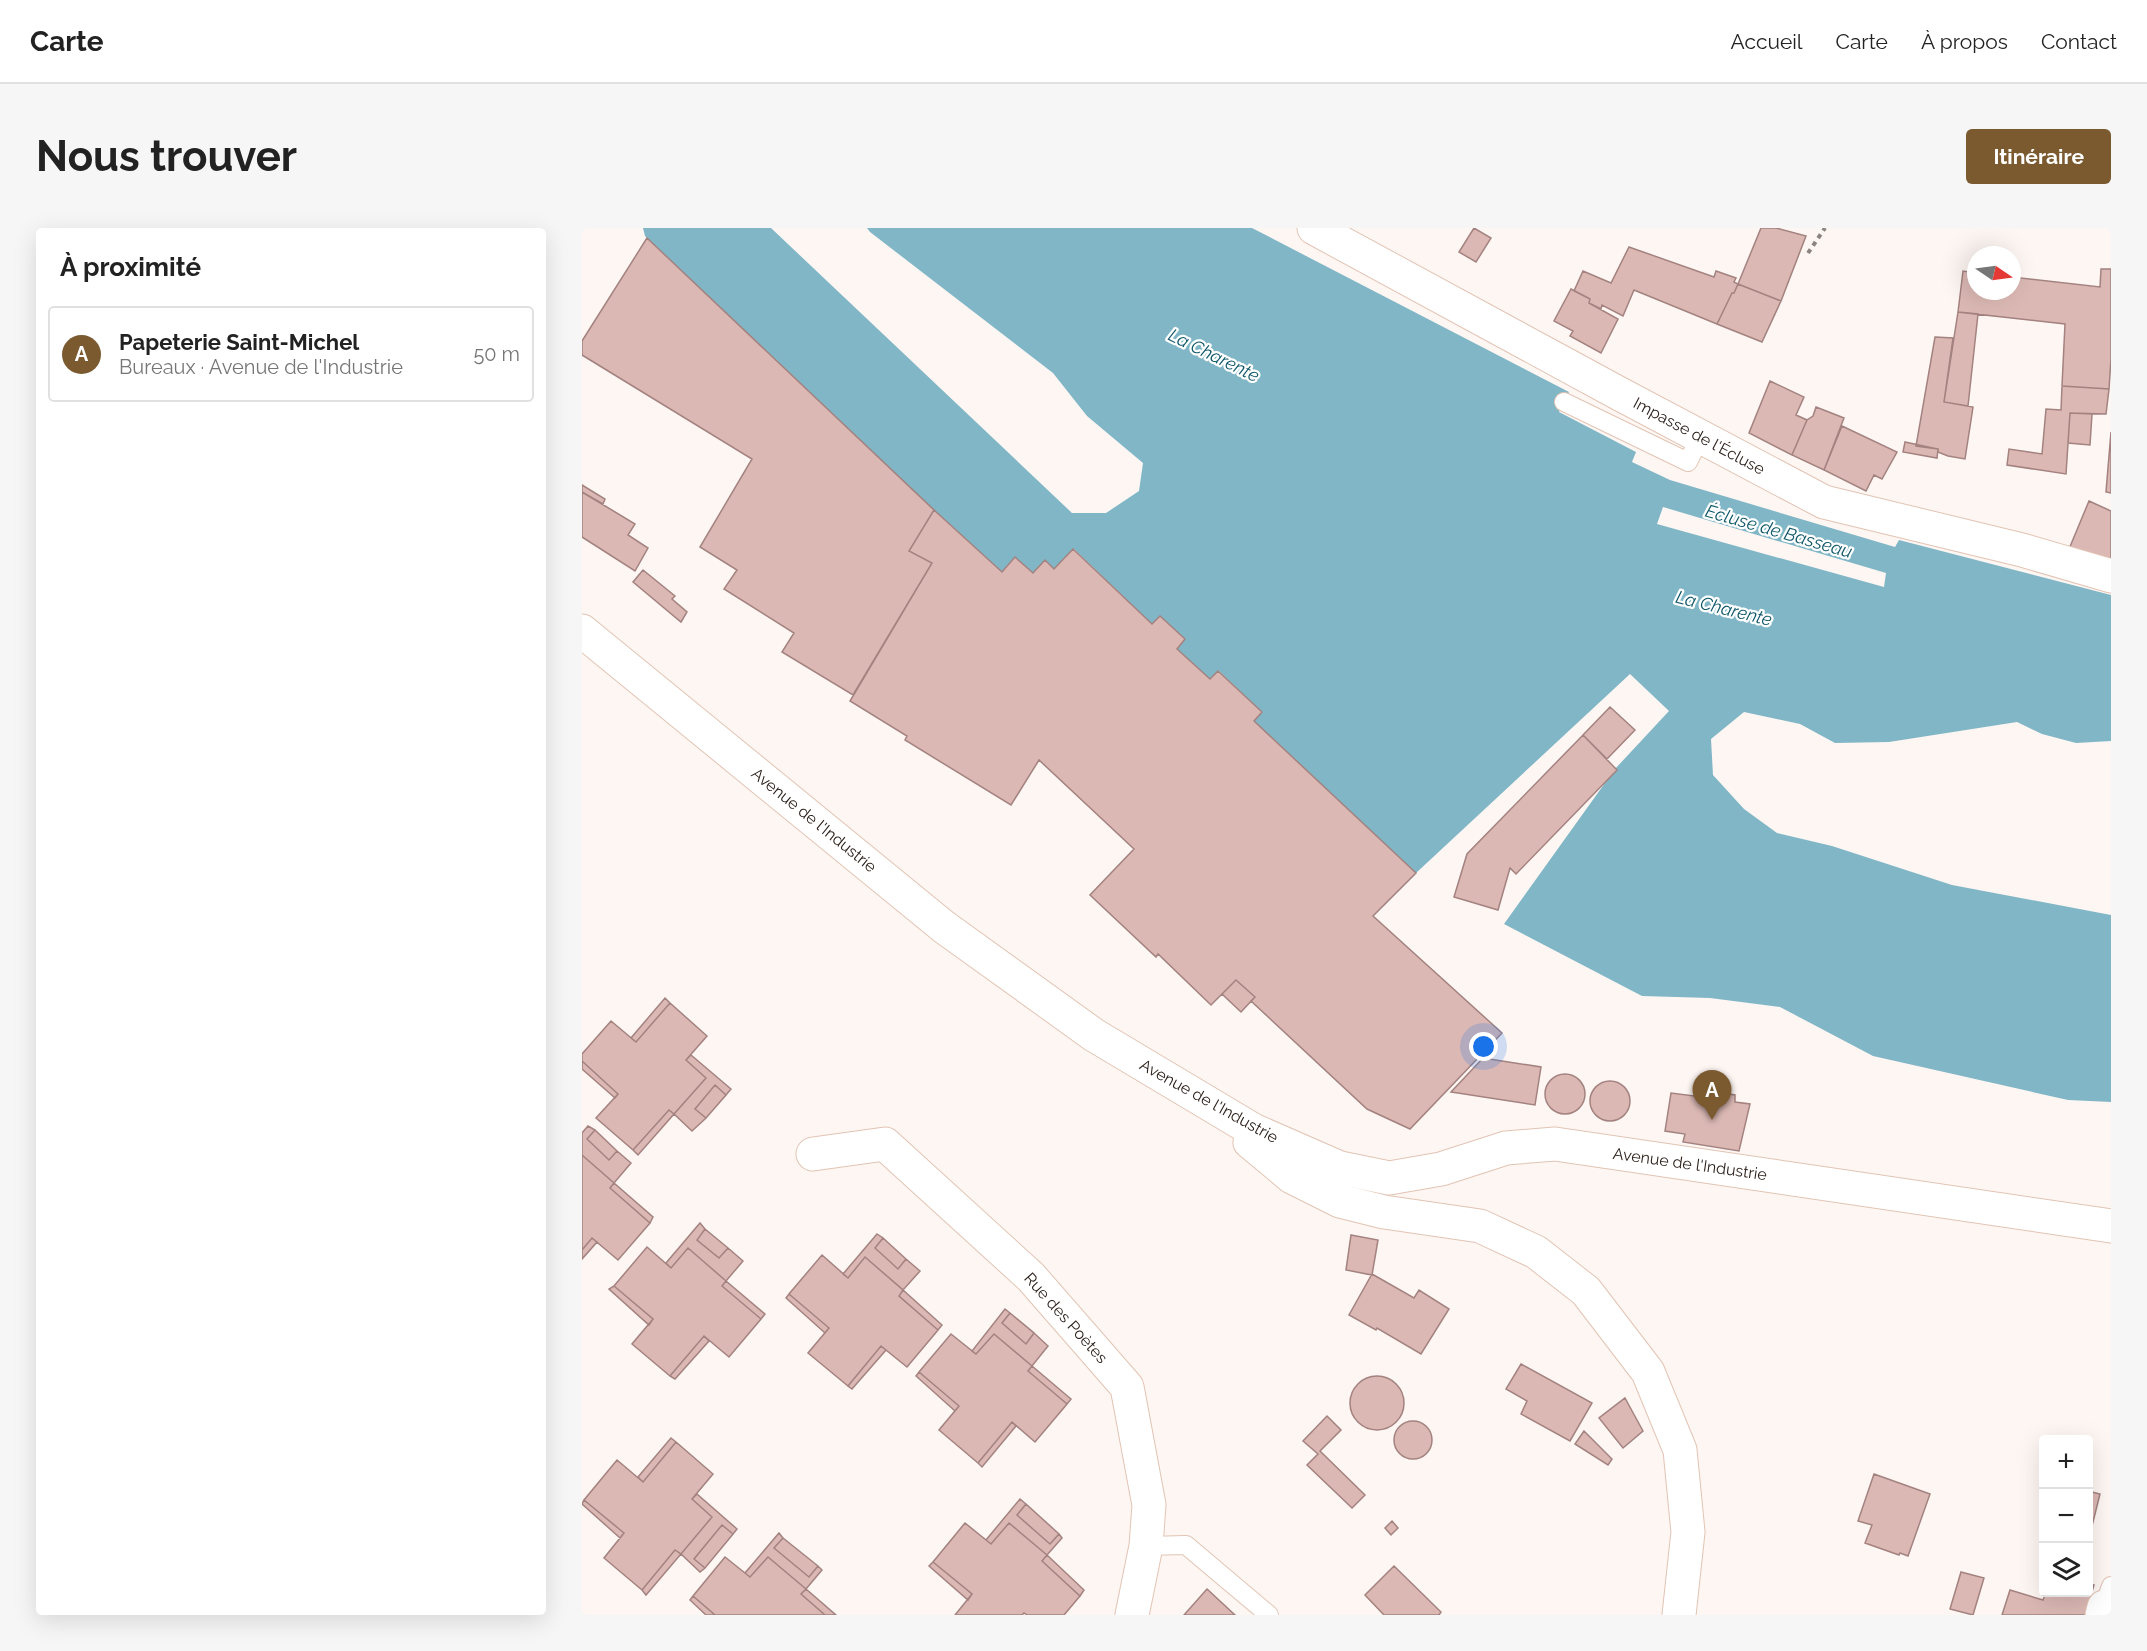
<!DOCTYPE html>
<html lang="fr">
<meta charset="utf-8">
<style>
:root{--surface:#fff;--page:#f6f6f6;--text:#222;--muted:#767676;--line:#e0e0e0;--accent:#7b5a30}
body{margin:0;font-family:Raleway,sans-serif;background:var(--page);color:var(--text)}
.controls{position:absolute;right:18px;bottom:18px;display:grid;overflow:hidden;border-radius:6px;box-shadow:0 6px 24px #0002}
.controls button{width:54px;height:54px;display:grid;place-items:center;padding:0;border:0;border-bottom:2px solid var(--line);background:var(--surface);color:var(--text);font:30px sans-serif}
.compass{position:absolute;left:1385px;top:18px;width:54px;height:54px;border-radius:50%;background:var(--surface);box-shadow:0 6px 24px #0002;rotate:103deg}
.you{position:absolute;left:902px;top:819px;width:21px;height:21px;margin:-15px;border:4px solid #fff;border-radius:50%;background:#1a73e8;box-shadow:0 0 0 9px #1a73e833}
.badge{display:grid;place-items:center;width:39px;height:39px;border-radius:50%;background:var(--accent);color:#fff;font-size:20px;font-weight:700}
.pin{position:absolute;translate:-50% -50px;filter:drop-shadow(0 2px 3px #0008)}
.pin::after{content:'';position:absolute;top:32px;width:21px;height:18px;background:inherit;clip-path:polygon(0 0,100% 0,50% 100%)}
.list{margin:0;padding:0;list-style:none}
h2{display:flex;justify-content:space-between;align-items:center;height:78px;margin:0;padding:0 24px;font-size:26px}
h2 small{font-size:20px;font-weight:400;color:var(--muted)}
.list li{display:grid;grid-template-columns:39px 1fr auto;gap:18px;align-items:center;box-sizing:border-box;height:96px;margin:0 12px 12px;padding:0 12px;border:2px solid var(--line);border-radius:6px}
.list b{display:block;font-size:22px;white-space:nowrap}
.list p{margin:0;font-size:20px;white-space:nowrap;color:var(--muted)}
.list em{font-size:20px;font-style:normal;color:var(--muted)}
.icon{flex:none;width:33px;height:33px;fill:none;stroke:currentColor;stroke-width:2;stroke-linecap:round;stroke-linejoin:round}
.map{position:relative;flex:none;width:1529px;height:1387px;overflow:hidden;border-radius:6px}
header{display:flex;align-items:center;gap:36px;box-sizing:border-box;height:84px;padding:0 30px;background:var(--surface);border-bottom:2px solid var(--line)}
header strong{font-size:28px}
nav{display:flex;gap:33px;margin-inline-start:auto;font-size:21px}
.intro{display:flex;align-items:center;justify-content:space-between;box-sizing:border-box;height:144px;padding:0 36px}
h1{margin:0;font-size:42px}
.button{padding:15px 27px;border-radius:6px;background:var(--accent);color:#fff;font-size:21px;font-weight:700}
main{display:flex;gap:36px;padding:0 36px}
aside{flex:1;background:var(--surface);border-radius:6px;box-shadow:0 6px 24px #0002}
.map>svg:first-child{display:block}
.water{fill:#81b6c6;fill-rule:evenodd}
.building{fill:#dbb8b4;stroke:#a3827f;stroke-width:1.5}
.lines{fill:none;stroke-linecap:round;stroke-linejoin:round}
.lane-casing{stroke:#e2c4b4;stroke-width:20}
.street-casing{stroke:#e2c4b4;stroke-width:35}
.secondary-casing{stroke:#e2c4b4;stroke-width:35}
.path{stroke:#8c837e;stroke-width:4;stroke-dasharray:4.5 4.5;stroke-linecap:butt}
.lane{stroke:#fff;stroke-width:18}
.street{stroke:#fff;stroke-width:33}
.secondary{stroke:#fff;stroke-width:33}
.labels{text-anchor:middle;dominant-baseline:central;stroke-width:4.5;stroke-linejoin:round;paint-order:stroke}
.street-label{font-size:16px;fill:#2c201a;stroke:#fff}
.water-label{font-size:18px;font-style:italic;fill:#105869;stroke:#fff}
</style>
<header>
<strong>Carte</strong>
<nav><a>Accueil</a><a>Carte</a><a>À propos</a><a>Contact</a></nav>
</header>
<div class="intro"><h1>Nous trouver</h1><a class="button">Itinéraire</a></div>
<main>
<aside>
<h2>À proximité<small></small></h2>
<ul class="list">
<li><span class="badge">A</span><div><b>Papeterie Saint-Michel</b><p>Bureaux · Avenue de l'Industrie</p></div><em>50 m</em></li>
</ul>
</aside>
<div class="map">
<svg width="1529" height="1387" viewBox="0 0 1529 1387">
<rect width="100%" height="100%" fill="#fdf6f3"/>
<path class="water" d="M61,0H189L490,285H524L557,263L561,235L505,188L471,145L288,4L285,0H670L987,164L977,184L1054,224L1050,234L1088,252L1313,319L1317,312L1529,367V513L1494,515L1460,506L1435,494L1307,514L1253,515L1218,496L1162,484L1129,511L1131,547L1162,581L1195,605L1250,618L1370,657L1529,687V874L1486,872L1291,828L1198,779L1128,770L1060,768L922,696L1033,541L1087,483L1048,446L834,645L672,493L680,484L637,443L628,451L595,421L602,411L578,388L570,396L492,321L472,341L463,333L451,345L433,329L420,344L352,282L63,8ZM1081,279L1304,345L1302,359L1075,296Z"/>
<path class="building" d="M892,0L909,10L894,34L877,24Z
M1179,0H1194L1224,8L1199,73L1156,56Z
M65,10L352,282L327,323L350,335L271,467L200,424L212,405L142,361L155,342L118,319L170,231L0,127V113Z
M1047,19L1132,49L1134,43L1154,50L1152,54L1156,56L1152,65H1150L1135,96L1052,62L1041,88L1020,77L1019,81L1007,75L1008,71L992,63L1001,43L1029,55Z
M1519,41H1529V131L1527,161L1480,158L1483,96L1376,84L1381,43L1394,45V63H1430V49L1518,59Z
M1156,56L1199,73L1180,114L1135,96L1150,65H1152Z
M989,61L1008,71L1007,75L1036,91L1019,125L988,108L991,103L972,93Z
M1376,84L1396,86L1386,178L1362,174Z
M1353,109L1371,110L1362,174L1391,179L1383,231L1366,228L1356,224V221L1334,218Z
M1188,153L1222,169L1214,187L1225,192L1210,227L1167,205Z
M1480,158L1527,161L1524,186L1488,185L1484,246L1425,237L1427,221L1460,226L1464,181L1479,182Z
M1234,179L1262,190L1242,242L1210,227L1225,192L1231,188Z
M1488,185L1510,186L1508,217L1486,215Z
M1260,198L1315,224L1300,251L1292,247L1284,263L1242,242Z
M1529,204V265L1524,264Z
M1323,214L1356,221L1355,230L1321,224Z
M0,257L23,271L21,276L0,264Z
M0,264L53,296L46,307L66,320L53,343L0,309Z
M1507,273L1529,283V336L1487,321Z
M352,282L420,344L433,329L451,345L463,332L472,341L491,321L570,396L578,388L603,411L595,421L628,451L636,443L680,484L672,493L834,645L791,688L920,805L828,901L785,881L669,773L673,769L654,752L629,777L576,726L574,729L508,667L552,621L457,532L429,577L323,512L325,508L268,473L350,335L327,323Z
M61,342L93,368L90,371L105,384L99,394L51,354Z
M1028,479L1053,502L1025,531L1001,507Z
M1001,507L1035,542L934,646L928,640L916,682L872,669L885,626Z
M654,752L673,769L659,784L640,766Z
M83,770L88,775L54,814L49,810Z
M88,775L125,808L104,832L124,850L92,886L87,882L51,922L14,890L36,866L0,833V826L29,793L54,814Z
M109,827L149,861L144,867L133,857L113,881L124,890L110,903L92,886L124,850L104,832Z
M901,830L959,839L953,877L869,864Z
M0,833L36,866L33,870L0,841Z
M963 866a20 20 0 1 1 40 0a20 20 0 1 1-40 0Z
M1008 873a20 20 0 1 1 40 0a20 20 0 1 1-40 0Z
M133,857L144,867L124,890L113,881Z
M1121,862L1153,867V874L1168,876L1157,923L1101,914L1103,906L1083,903L1089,865L1120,869Z
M87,882L92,886L56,927L51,922Z
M6,898L13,902L5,911L27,932L35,923L49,935L32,955L0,927V905Z
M13,902L35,923L27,932L5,911Z
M0,927L32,955L28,960L68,995L36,1032L10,1010L0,1022Z
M32,955L71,989L68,995L28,960Z
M118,995L123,1001L115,1012L137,1030L146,1020L161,1033L144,1053L106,1020L89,1040L84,1035Z
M123,1001L146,1020L137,1030L115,1012Z
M295,1006L301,1010L293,1020L316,1041L324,1031L338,1043L321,1062L283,1029L266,1050L261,1046Z
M769,1007L796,1012L790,1047L764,1042Z
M10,1010L15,1014L0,1031V1022Z
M301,1010L324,1031L316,1041L293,1020Z
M65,1019L89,1040L106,1020L144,1053L140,1058L179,1091L147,1129L122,1108L88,1148L50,1116L71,1091L32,1058Z
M240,1027L266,1050L283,1029L321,1062L317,1068L356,1102L325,1139L299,1118L266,1158L226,1125L247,1100L207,1066Z
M790,1046L832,1070L837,1062L867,1081L839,1126L795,1100L794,1102L767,1087Z
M144,1053L183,1086L179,1091L140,1058Z
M32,1058L71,1091L67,1097L27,1061Z
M321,1062L360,1097L356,1102L317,1068Z
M207,1066L247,1100L243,1105L204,1070Z
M423,1081L428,1085L420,1095L444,1116L452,1105L466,1118L450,1138L412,1106L394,1126L390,1123Z
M428,1085L452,1105L444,1116L420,1095Z
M369,1106L394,1126L412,1106L450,1138L446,1143L485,1176L453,1214L430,1194L396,1235L357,1202L377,1178L337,1144Z
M122,1108L127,1113L93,1151L88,1148Z
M299,1118L304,1122L270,1161L266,1158Z
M939,1136L1010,1175L988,1213L939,1186L945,1173L924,1161Z
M450,1138L489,1171L485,1176L446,1143Z
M337,1144L377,1178L373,1183L334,1148Z
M768 1175a27 27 0 1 1 54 0a27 27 0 1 1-54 0Z
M1043,1170L1061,1203L1041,1220L1017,1190Z
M745,1188L759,1202L738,1223L783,1267L770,1280L725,1237L736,1226L721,1213Z
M812 1212a19 19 0 1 1 38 0a19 19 0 1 1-38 0Z
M430,1194L434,1198L400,1239L396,1235Z
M1002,1203L1030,1231L1026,1237L993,1216Z
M89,1210L94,1214L61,1254L56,1249Z
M94,1214L131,1246L110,1271L130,1289L99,1326L93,1322L60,1362L22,1330L42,1305L2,1272L35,1232L61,1254Z
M1292,1246L1348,1266L1326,1328L1318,1325L1317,1327L1283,1315L1290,1297L1276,1293Z
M1506,1263L1518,1266L1507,1310H1506Z
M115,1266L155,1301L151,1306L140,1297L112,1331L123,1340L118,1344L99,1326L130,1289L110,1271Z
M438,1271L444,1276L435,1287L468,1316L477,1306L480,1310L465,1327L427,1295L409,1316L404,1312Z
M2,1272L42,1305L38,1310L0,1276Z
M444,1276L477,1306L468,1316L435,1287Z
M810,1293L816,1300L809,1307L803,1300Z
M383,1295L409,1316L427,1295L465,1327L460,1333L498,1368L482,1387H445L442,1385L440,1387H373L390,1366L351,1334Z
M140,1297L151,1306L123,1340L112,1331Z
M197,1305L201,1310L192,1320L227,1349L236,1338L240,1342L224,1361L186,1329L168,1349L163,1345Z
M201,1310L236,1338L227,1349L192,1320Z
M93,1322L99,1326L64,1367L60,1362Z
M465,1327L502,1362L498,1368L460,1333Z
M143,1329L168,1349L186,1329L224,1361L219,1366L243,1387H133L111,1368Z
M351,1334L390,1366L386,1372L347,1338Z
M812,1338L859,1384L857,1387H802L783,1367Z
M1379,1344L1402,1350L1391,1387L1368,1381Z
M1506,1355L1512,1357L1503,1387H1420L1428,1362L1461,1372L1464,1364H1506Z
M224,1361L254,1387H243L219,1366Z
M625,1361L653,1387H602Z
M111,1368L133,1387H124L108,1372Z"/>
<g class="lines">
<g class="lane-casing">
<path id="lane" d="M982,174L1106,234L1118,209
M564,1318L604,1317L687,1387
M1522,1379L1529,1358"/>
</g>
<g class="street-casing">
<path id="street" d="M732,0L1038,166L1242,274L1440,322L1529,348
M671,902L668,914L710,949L758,973L802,984L898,998L954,1024L1004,1063L1066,1144L1098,1222L1106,1304L1097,1387
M231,926L303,916L449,1049L545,1159L567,1277L564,1318L550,1387
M1520,1387L1522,1379L1529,1381"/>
</g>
<g class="secondary-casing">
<path id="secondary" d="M0,403L362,699L512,807L671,902L758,940L807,950L859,941L924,920L973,916L1529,998"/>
</g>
<path class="path" d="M1226,25L1243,0"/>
<use href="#lane" class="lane"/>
<use href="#street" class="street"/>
<use href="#secondary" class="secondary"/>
</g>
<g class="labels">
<g class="street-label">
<text transform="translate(1117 208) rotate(28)">Impasse de l'Écluse</text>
<text transform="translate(232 592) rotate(39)">Avenue de l'Industrie</text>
<text transform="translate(627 873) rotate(29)">Avenue de l'Industrie</text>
<text transform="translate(1108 936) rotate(8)">Avenue de l'Industrie</text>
<text transform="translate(484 1090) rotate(48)">Rue des Poètes</text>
</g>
<g class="water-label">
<text transform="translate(632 127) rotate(26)">La Charente</text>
<text transform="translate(1197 303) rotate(16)">Écluse de Basseau</text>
<text transform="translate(1142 380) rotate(14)">La Charente</text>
</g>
</g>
</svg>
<div class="controls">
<button>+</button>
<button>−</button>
<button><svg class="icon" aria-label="layers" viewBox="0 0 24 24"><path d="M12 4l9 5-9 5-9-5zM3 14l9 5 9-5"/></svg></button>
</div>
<svg class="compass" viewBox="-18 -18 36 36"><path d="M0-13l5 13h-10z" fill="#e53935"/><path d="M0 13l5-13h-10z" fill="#767676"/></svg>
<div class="you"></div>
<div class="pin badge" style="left:1130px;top:892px">A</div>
</div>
</main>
